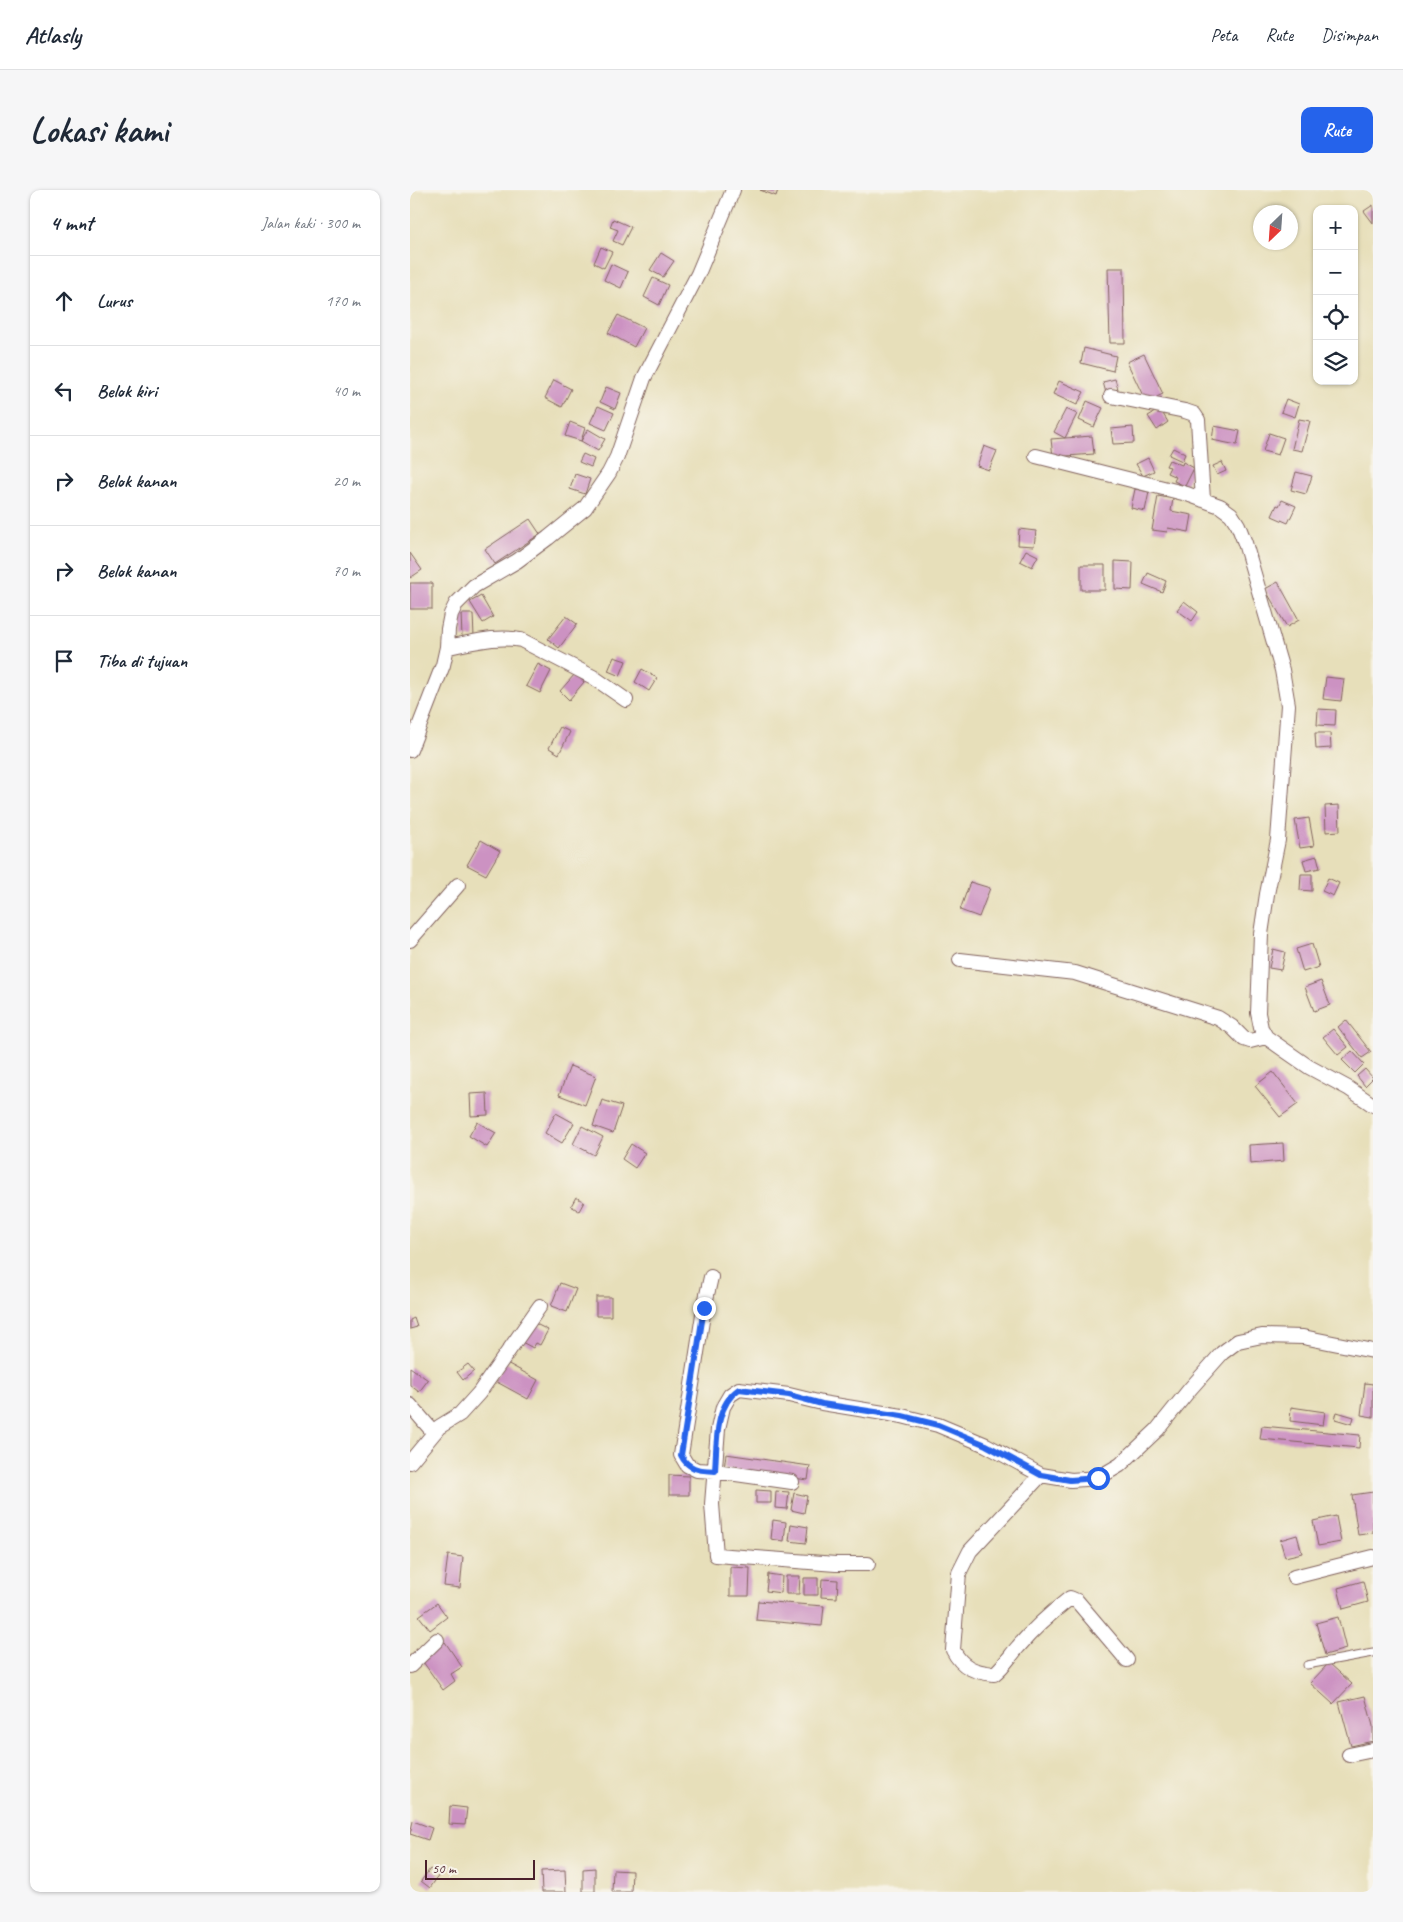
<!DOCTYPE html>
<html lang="id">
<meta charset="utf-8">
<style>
:root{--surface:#fff;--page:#f6f6f7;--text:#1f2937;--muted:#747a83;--line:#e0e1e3;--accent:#2563eb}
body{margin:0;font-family:Caveat,sans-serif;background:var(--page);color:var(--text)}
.controls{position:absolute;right:15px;top:15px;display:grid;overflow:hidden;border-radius:10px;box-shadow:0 1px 4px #0004}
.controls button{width:45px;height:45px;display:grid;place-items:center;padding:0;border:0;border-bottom:1px solid var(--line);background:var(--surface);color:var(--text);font:25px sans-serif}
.compass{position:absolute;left:843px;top:15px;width:45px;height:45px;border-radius:50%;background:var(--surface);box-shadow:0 1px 4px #0004;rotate:205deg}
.scale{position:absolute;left:15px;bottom:12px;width:110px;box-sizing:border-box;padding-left:5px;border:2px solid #4a1f2b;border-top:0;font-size:14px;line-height:18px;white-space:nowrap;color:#4a1f2b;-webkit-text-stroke:4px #f7f3e8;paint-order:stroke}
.stop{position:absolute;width:15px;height:15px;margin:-11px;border:4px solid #2563eb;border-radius:50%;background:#fff}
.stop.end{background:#2563eb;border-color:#fff;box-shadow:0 1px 5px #0008}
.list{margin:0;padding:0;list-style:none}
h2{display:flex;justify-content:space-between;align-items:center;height:65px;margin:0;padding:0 20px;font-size:21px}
h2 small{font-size:16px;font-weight:400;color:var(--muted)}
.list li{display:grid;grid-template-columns:32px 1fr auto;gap:15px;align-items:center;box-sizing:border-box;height:90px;padding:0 20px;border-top:1px solid var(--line)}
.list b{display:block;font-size:19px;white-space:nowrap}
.list em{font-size:16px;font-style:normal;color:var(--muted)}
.icon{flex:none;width:28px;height:28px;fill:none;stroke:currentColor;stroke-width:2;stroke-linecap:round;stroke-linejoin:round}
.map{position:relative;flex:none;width:963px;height:1702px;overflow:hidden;border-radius:10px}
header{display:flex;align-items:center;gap:30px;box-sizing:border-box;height:70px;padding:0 25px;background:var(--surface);border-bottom:1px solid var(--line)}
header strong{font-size:24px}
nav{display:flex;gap:28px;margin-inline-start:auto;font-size:18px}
.intro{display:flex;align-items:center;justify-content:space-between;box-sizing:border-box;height:120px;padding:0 30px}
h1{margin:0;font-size:35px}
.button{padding:12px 22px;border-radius:10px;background:var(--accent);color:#fff;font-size:18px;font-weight:700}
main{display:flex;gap:30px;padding:0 30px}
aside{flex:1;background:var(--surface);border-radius:10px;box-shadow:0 1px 4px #0004}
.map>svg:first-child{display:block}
.building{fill:#cc92c2}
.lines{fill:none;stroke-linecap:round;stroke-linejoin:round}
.service-casing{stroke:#81625d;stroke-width:9}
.minor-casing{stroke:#81625d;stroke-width:16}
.service{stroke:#fff;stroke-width:7}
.minor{stroke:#fff;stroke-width:14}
.route{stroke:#2563eb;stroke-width:6}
</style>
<header>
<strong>Atlasly</strong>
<nav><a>Peta</a><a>Rute</a><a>Disimpan</a></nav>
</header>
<div class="intro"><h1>Lokasi kami</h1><a class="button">Rute</a></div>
<main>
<aside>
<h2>4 mnt<small>Jalan kaki · 300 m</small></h2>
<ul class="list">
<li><svg class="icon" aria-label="ahead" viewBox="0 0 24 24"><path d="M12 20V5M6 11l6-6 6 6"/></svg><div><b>Lurus</b></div><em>170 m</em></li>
<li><svg class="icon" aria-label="left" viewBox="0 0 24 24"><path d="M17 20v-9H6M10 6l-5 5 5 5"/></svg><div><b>Belok kiri</b></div><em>40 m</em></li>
<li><svg class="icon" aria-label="right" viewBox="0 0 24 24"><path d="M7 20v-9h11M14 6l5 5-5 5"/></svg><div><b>Belok kanan</b></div><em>20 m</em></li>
<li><svg class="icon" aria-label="right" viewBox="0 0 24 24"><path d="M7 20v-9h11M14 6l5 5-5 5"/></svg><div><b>Belok kanan</b></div><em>70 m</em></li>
<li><svg class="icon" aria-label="arrive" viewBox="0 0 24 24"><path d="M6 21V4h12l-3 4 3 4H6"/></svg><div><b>Tiba di tujuan</b></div></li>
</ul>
</aside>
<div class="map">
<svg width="963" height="1702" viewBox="0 0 963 1702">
<rect width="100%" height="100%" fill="#f7f3e8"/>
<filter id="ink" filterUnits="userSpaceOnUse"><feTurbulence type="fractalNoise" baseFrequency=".02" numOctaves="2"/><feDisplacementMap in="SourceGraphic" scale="10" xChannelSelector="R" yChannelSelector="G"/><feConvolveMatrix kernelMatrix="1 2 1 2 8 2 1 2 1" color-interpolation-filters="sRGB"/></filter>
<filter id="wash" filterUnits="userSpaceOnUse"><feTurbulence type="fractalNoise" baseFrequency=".0096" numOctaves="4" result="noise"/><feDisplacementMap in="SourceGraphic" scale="20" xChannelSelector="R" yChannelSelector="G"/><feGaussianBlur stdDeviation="1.12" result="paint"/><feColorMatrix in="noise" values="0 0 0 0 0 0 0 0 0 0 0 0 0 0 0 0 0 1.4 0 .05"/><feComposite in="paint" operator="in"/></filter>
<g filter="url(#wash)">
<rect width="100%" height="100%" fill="#e7dfba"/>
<g id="blocks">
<path class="building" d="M350,0H368L366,6Z
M963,15V33L954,21Z
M203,29L221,37L212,55L203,51L208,40L200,37Z
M191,57L202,62L194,78L184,73Z
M251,63L264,71L253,87L240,80Z
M201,74L218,82L211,98L194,90Z
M698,78H714L715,153H700Z
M243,88L258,95L249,115L234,107Z
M208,125L234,138L224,157L198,143Z
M674,158L706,166L703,181L671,173Z
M734,164L753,204L736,212L717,172Z
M705,189L708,199L696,203L693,192Z
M144,190L161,199L152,217L135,208Z
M649,191L674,202L667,215L643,204Z
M196,197L211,203L205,219L190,212Z
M876,209L889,214L885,227L871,222Z
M677,211L693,218L684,237L669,230Z
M188,216L204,223L196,240L180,233Z
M656,219L667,224L655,248L644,242Z
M750,219L758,232L747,240L738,226Z
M889,229L900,231L892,261L882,259Z
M160,232L175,238L171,251L178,239L195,249L188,261L171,251L155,246Z
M804,236L830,241L827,255L802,250Z
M723,237L724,253L703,254L701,239Z
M859,243L874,248L868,265L853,261Z
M682,246L684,264L643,267L641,249Z
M574,256L587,261L579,280L567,276Z
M763,258L775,264L772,271L759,265Z
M173,264L184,269L181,277L169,272Z
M738,268L744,281L733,286L726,274Z
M759,270L772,275L773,272L784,278L775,296L764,291L766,287L757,283L760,277L756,276Z
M812,272L816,281L807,285L803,276Z
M886,282L902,286L896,304L881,300Z
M165,284L180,289L175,304L160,299Z
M725,299L739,302L735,321L721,318Z
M748,306L763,309L761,321L782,325L779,342L758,338L757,342L742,340Z
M872,310L886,316L878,333L862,326L867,315L869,316Z
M120,329L130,344L85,374L75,359Z
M609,339L626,341L624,356L608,355Z
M616,360L628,366L622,377L610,371Z
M0,363L12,380L0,388Z
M705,371L723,372L722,400L705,399Z
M671,375H695V400H671Z
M738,383L756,391L752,402L733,394Z
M868,392L889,430L877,437L855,399Z
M0,393H22V419H0Z
M71,406L83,427L73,433L60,412Z
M774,411L788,422L782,431L767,420Z
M51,424H63L64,447H52Z
M156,426L167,434L149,458L138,449Z
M204,467L216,471L210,486L198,481Z
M128,474L141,481L130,503L116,496Z
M232,479L247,488L239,501L225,492Z
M165,484L174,492L159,510L150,501Z
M916,487L934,489L931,511L913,509Z
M908,519L926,520L925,536L907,535Z
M150,537L160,542L149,564L139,558Z
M905,543H920L921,558L906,559Z
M929,615L930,641L916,642L915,616Z
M899,628L904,656L890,658L885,630Z
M71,650L90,661L76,685L57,675Z
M907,666L910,678L896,681L893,670Z
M891,684H902V701L890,700Z
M918,688L929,693L923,706L912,701Z
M560,692L580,698L569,727L550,720Z
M902,754L909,777L893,782L886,759Z
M863,759L875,762L871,780L859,778Z
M911,791L920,815L904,821L895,797Z
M936,830L961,862L952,868L928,837Z
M923,839L938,857L928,865L913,847Z
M942,861L954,874L945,883L932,870Z
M160,876L186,886L175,915L149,905Z
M955,879L963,888L955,896L947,886Z
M863,882L888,914L870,927L845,896Z
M77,903L78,925L61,926L60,904Z
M192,910L212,916L203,943L183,936Z
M146,923L164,933L152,953L135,943Z
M67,932L86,943L77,957L59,946Z
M172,936L193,947L184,965L163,954Z
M873,953L874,971L840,974L839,955Z
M221,954L235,963L225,978L212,969Z
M166,1007L174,1012L169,1021L161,1016Z
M150,1093L166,1099L157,1122L141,1116Z
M186,1107H201V1126H186Z
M4,1128L7,1137L0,1139V1130Z
M120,1131L138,1140L130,1155L126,1153L123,1158L110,1151Z
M95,1172L128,1190L118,1209L85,1191Z
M58,1174L64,1181L53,1190L47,1182Z
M0,1177L18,1190L9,1202L0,1195Z
M955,1193L963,1194V1227L951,1225Z
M881,1217L915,1222L913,1235L880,1231Z
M927,1222L944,1227L942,1234L925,1229Z
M852,1236L950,1245L949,1258L850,1249Z
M316,1264L400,1276L398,1290L314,1279Z
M259,1285L279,1286V1305H259Z
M346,1300L361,1301V1313H346Z
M366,1301L379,1302L377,1319L365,1318Z
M963,1302V1343L948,1345L942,1305Z
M384,1303L397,1306L394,1323L381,1320Z
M926,1326L931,1352L908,1356L903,1331Z
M363,1330L376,1332L374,1351L361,1349Z
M381,1334L398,1337L396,1353L379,1351Z
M887,1345L892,1363L875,1367L870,1350Z
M38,1365L53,1367L50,1398L34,1396Z
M320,1377L340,1378L339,1406H320Z
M358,1384L372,1386L371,1403L356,1401Z
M376,1386H390L389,1404H376Z
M394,1388H408V1405H394Z
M412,1389L428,1390L427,1408L411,1407Z
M953,1391L958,1412L933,1419L928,1398Z
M348,1411L414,1416L412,1436L346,1430Z
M27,1413L37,1427L20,1440L9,1426Z
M928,1427L936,1459L915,1465L906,1433Z
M35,1452L52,1477L41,1484L45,1491L33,1500L11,1469Z
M919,1473L942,1494L923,1514L900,1493Z
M955,1506L963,1536V1551L941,1556L929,1512Z
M40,1616L57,1618L55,1635L39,1634Z
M3,1631L22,1638L18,1650L0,1644Z
M185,1678V1702H173V1679Z
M20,1679L29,1685L20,1698L11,1691Z
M155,1680L156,1702H132L131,1681Z
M203,1680L222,1681L221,1702H202Z"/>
</g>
</g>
<g filter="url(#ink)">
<use href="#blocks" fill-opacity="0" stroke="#81625d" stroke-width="1"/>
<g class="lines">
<g class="service-casing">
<path id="service" d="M897,1475L963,1463"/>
</g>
<g class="minor-casing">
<path id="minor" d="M701,206L775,221L784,224L788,230L793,310
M626,266L777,304L810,316L821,324L828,335L835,353L872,480L878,515L868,650L857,704L851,744L848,823L851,838L856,847L873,859L899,877L938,898L963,915
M37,457C61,453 86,445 111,450L183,487L216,510
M0,560L33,475L37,457L38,439L41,424L46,414L64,396L107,371L138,348L175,318L199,283L207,267L234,188L288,84L323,0
M0,750L48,695
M550,770L665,783L808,828L822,837L834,849L840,851L856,847
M301,1087L294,1118L271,1265L277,1275L287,1280L305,1281L382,1292
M0,1215L24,1243
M0,1272L29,1237L50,1224L69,1203L130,1116
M631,1285L560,1361L549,1383L543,1460C552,1478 565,1482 584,1484C594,1476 600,1466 608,1457C624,1438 641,1423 660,1408L667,1411L717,1470
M458,1374H426L306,1365L302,1314L308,1239L313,1217L320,1205L329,1199L379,1205L412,1213L492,1226L528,1235L576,1255L631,1285L661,1290L688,1288L710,1275L747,1240L780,1199L812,1163L828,1151L852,1146L893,1147L963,1161
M884,1387L963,1367
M0,1476L27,1450
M939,1565L963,1560"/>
</g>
<use href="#service" class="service"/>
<use href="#minor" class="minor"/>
</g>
</g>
<g class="lines" filter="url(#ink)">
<path class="route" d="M294,1118L271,1265C278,1280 290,1280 305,1281C307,1254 304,1216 329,1199L379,1205L412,1214L492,1226L528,1235L576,1255L631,1285L660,1290L688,1288"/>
</g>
</svg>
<div class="controls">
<button>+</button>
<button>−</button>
<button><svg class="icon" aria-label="locate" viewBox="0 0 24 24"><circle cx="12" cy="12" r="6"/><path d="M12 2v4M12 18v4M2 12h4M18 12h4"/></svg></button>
<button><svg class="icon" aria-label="layers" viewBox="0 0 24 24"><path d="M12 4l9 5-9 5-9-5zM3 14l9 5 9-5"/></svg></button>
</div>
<svg class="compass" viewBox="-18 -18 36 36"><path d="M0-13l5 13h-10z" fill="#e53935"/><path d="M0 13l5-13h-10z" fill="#747a83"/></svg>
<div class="scale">50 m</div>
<div class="stop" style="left:688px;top:1288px"></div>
<div class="stop end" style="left:294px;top:1118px"></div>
</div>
</main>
